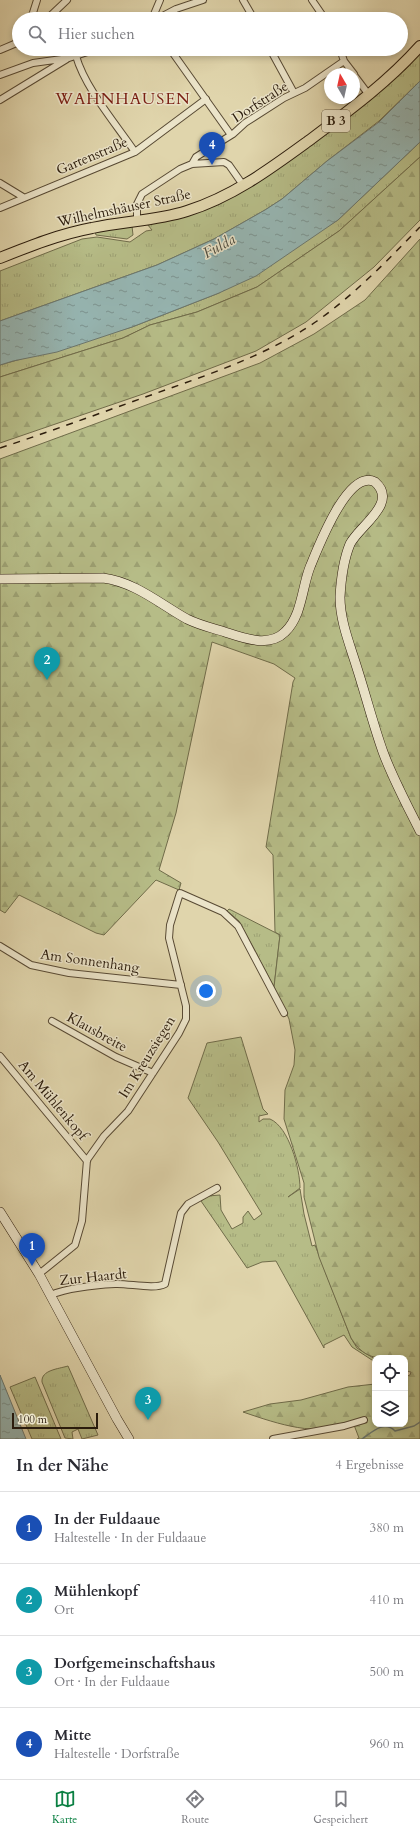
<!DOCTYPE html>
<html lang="de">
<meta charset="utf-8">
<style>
:root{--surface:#fff;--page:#f2f2f3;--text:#2b2b33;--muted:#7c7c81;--line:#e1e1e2;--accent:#0b8043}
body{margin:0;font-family:Cardo,serif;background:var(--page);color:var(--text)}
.controls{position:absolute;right:12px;bottom:12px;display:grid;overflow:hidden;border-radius:8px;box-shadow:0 2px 6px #0003}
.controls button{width:36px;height:36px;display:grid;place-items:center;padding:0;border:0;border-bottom:1px solid var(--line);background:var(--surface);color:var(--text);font:20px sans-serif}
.compass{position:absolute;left:324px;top:68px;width:36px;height:36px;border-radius:50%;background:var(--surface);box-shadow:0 2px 6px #0003;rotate:351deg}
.scale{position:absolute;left:12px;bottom:10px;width:86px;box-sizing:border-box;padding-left:4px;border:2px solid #2b1c0c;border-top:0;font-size:11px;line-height:14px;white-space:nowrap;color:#2b1c0c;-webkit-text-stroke:3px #ebe4c9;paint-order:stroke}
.you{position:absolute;left:206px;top:991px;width:14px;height:14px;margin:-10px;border:3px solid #fff;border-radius:50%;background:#1a73e8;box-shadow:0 0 0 6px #1a73e833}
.badge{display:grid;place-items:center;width:26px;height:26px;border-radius:50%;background:var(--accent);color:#fff;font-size:13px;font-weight:700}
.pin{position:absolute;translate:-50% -33px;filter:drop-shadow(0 1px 2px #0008)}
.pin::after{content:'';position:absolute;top:21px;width:14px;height:12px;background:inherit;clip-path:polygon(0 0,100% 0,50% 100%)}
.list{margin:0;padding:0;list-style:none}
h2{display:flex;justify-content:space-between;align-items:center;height:52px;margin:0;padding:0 16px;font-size:17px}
h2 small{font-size:13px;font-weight:400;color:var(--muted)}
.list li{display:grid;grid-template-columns:26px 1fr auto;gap:12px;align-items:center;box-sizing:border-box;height:72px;padding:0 16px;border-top:1px solid var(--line)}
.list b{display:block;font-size:15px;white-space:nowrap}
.list p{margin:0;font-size:13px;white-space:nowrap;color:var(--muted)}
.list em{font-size:13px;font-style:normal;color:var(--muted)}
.icon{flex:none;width:22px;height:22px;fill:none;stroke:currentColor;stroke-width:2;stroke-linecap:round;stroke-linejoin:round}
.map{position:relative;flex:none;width:420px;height:1439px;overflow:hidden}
.search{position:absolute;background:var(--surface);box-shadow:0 2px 6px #0003;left:12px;right:12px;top:12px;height:44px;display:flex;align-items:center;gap:10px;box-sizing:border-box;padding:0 14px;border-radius:22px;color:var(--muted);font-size:15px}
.sheet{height:340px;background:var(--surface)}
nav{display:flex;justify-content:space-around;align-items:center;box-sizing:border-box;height:56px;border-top:1px solid var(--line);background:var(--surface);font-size:11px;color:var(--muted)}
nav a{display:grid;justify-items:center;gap:2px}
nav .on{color:var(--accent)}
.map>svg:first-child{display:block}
.grass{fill:url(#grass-tufts);stroke:#706c4a}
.forest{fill:url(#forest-firs);stroke:#706c4a}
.water{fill:url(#water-ripples);stroke:#6b7870}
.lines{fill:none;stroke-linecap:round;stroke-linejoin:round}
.stream{stroke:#6b7870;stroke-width:1.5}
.street-casing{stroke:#584a34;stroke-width:8}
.secondary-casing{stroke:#2b1c0c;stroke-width:10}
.primary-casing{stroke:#2b1c0c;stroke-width:12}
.street{stroke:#ebe4c9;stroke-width:6}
.secondary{stroke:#ebe4c9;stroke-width:9}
.primary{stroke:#e0d5ac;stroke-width:10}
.rail{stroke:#2b1c0c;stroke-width:1.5;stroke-dasharray:7 7;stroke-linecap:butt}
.labels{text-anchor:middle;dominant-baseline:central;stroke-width:3;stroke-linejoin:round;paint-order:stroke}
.shield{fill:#ebe4c9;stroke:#655845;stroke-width:1}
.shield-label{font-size:13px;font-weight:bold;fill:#2b1c0c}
.street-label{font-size:14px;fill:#2b1c0c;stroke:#ebe4c9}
.water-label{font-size:15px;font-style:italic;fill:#4b4a3e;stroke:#ebe4c9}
.quarter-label{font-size:16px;letter-spacing:1px;fill:#7a1f14;stroke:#ebe4c9}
</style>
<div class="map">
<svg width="420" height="1439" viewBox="0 0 420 1439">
<defs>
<pattern id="grass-tufts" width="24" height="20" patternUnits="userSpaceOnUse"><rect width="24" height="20" fill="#b6bc87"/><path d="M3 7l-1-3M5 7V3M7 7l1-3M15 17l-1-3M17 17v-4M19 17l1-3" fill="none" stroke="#9da173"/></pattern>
<pattern id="forest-firs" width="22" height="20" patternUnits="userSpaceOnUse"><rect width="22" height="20" fill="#b6bc87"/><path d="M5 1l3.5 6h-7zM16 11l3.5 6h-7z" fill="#9da173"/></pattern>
<pattern id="water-ripples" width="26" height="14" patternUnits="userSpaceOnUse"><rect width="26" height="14" fill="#96b6b3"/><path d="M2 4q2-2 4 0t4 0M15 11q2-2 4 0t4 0" fill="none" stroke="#7b9390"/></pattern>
</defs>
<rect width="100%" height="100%" fill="#e0d5ac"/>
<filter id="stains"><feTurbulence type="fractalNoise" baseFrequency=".005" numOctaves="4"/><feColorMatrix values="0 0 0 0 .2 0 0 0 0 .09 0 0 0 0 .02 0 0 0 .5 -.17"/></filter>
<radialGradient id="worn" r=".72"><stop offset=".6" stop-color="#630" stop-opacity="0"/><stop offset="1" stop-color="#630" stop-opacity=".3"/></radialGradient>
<path class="grass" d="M420,51V81L379,121L327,161L282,199L265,210L214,239L157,265L0,321V271L82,239L97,237L130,242L146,231L152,230L147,224L244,189L341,123L373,98L403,70H405Z
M420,142V157L339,231L257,287L197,312L150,325L123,338L0,377V365L132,327L219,293L338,220Z
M132,226L133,235L127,239L96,235L95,231Z
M229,909L280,935L274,987L239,921L227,911Z
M241,1037L263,1109L268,1114L259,1116V1122L263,1119H270C289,1127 300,1169 300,1188L288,1197L300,1189L304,1214L312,1246L315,1245L351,1338L357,1348L375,1359V1362L352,1347L344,1335L324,1345V1348L276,1261L262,1262L247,1268L201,1201L208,1196L220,1195L221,1210L232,1229L243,1223V1217L248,1211L254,1220L262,1214L218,1142L188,1098L207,1043Z
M68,1366L98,1435L82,1439L78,1429L72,1432L73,1439L65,1438L42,1382C41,1370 58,1369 68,1366Z
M35,1377L61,1439H32L10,1387Z"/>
<path class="forest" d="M420,157V220L374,267L306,322L256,351L143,394L0,443V377L123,338L150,325L197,312L257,287L339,231Z
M420,239V1439H357L359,1438L354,1425C314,1436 281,1425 243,1412L270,1404L301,1400L348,1387L375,1384V1424H405V1377L410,1375L411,1372L405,1371V1358C380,1358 366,1362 351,1338L319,1257L304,1197V1183L284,1119L285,1090L294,1065L295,1050L289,1019L274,987L280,935L275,932L273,855L266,847L293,682L295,678L274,664L212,642L176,813L159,870L181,883L179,890L156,880L104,935L96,933L19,895L5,913L0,910V459L260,363L314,334L365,300Z"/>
<path class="water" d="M420,81V142L338,220L256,276L219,293L132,327L57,352L13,361L0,365V321L157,265L214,239L265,210L282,199L327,161L379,122Z
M0,1375L26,1439H0Z"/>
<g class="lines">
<path class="stream" d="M362,1439C372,1432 384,1420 395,1431L414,1426L420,1422"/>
<g class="street-casing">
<path id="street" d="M243,0L254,19
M312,0L325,19
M31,19L37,0
M47,19L67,0
M152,19L160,0
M157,19L176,9L203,0
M170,49L231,135
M270,49L294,93
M340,49L344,61L354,74
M0,50L19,42
M76,56C85,88 116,124 135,152
M0,75L33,63L69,58L97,49
M354,75L369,95
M0,100L67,59
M192,164L196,157L233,134L245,123L284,98L305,88L344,61
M0,183L23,197
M0,208L135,152L206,99
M137,221V204L142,194L180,169L192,164L224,162L229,165L243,185
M0,946L31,965L69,973L181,985
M52,1021L116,1057L153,1073
M0,1056L87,1161
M39,1274L75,1245L82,1221L87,1160L104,1136L128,1111L179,1033L186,1019V1006L169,938L170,925L180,893L223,912L238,926L284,1013
M50,1295C69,1288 94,1285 115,1284C128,1283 154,1290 165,1284L181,1213L188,1204L217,1188
M273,1439L344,1426L364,1420"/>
</g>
<g class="secondary-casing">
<path id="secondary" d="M0,579L103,578C135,582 160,604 187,619C199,625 212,628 225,632C243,638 269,648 285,632C302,616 302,587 310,567C318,548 348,468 375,482C399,503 359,526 350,544C343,561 341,579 340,597C340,621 350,645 357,668C366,696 373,724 383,752C393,779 407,805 420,831
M0,1212L39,1274L117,1419L129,1439"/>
</g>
<g class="primary-casing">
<path id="primary" d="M0,258C30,246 60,234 92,228C123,221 156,221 187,211C232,197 270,169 307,142C347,112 387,83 420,46"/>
</g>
<use href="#street" class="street"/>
<use href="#secondary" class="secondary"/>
<use href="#primary" class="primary"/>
<path class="rail" d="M0,448C52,431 103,412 154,394C210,374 268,355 317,321C355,294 388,260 420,227"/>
</g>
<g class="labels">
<rect class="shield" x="322" y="110" width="28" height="22" rx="3"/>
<g class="shield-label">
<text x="336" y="121">B 3</text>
</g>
<g class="street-label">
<text transform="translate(260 102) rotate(-33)">Dorfstraße</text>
<text transform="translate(92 156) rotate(-23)">Gartenstraße</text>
<text transform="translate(124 208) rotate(-12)">Wilhelmshäuser Straße</text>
<text transform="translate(90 961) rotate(8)">Am Sonnenhang</text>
<text transform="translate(97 1032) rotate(29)">Klausbreite</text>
<text transform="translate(147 1057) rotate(-58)">Im Kreuzsiegen</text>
<text transform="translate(53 1100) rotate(50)">Am Mühlenkopf</text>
<text transform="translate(93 1277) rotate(-6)">Zur Haardt</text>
</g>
<g class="water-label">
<text transform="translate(219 246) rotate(-29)">Fulda</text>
</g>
<g class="quarter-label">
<text x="123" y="99">WAHNHAUSEN</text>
</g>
</g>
<rect width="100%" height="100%" filter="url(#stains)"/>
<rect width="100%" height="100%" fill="url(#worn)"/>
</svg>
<div class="controls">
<button><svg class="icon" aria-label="locate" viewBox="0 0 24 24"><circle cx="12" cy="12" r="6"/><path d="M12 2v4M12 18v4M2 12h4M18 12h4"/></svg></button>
<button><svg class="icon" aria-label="layers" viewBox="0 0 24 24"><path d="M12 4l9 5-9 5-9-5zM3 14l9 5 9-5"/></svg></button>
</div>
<svg class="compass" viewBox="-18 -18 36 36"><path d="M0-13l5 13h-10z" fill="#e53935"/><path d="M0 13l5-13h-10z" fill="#7c7c81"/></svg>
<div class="scale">100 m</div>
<div class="you"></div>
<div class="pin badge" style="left:32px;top:1266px;background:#1a4fb4">1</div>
<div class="pin badge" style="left:47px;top:680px;background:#0f9aa8">2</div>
<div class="pin badge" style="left:148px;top:1420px;background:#0f9aa8">3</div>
<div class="pin badge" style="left:212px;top:165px;background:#1a4fb4">4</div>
<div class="search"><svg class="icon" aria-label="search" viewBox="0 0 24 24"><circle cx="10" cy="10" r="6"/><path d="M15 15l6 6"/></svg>Hier suchen</div>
</div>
<section class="sheet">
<h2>In der Nähe<small>4 Ergebnisse</small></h2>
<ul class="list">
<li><span class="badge" style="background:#1a4fb4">1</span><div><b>In der Fuldaaue</b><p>Haltestelle · In der Fuldaaue</p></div><em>380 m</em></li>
<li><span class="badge" style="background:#0f9aa8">2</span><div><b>Mühlenkopf</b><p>Ort</p></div><em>410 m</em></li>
<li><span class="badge" style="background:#0f9aa8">3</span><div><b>Dorfgemeinschaftshaus</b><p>Ort · In der Fuldaaue</p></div><em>500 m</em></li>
<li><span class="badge" style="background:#1a4fb4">4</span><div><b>Mitte</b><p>Haltestelle · Dorfstraße</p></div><em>960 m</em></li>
</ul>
</section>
<nav>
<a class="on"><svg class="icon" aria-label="map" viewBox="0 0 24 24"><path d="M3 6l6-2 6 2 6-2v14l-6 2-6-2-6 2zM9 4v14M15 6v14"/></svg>Karte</a>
<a><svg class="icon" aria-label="directions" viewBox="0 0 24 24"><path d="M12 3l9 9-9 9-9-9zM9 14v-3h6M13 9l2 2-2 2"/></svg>Route</a>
<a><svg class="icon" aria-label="saved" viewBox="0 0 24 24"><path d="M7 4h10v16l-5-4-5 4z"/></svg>Gespeichert</a>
</nav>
